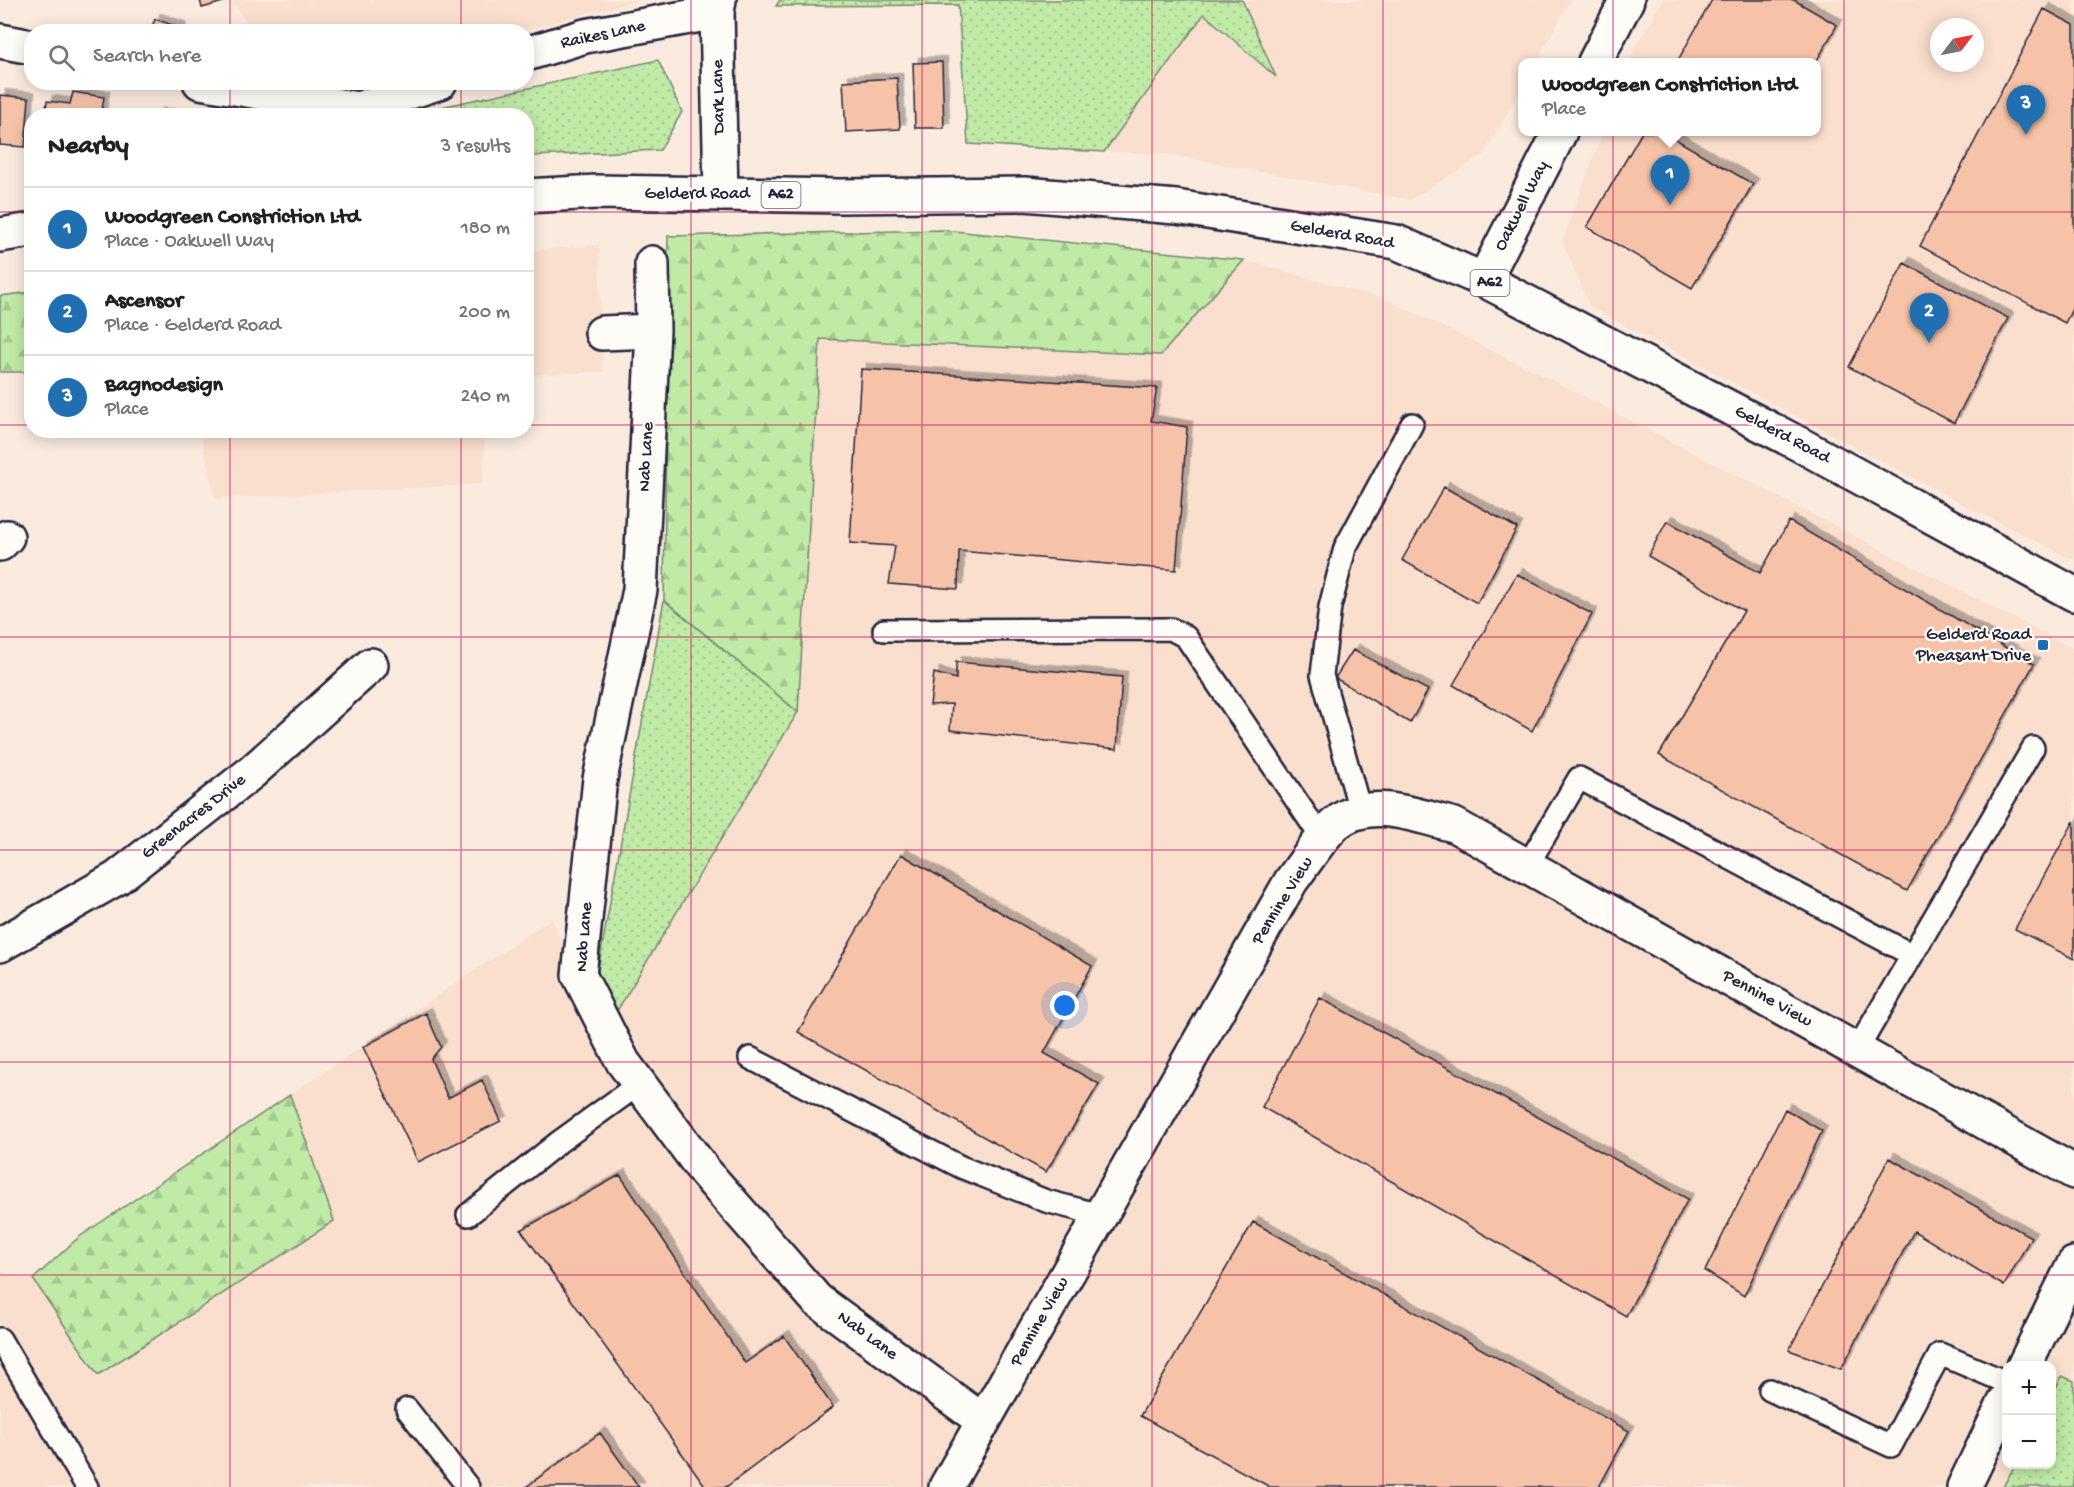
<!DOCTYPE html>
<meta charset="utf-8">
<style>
:root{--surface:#fff;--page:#f6f6f6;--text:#202124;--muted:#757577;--line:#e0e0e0;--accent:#1f6fb2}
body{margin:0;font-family:"Gochi Hand",sans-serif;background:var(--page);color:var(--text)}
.controls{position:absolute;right:18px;bottom:18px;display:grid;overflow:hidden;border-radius:12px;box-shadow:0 3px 15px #0003}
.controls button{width:54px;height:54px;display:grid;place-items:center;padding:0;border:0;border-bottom:2px solid var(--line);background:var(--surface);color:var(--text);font:30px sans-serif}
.compass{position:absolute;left:1930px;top:18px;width:54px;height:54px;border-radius:50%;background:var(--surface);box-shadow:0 3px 15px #0003;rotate:58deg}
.you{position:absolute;left:1065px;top:1006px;width:21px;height:21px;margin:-15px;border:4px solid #fff;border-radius:50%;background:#1a73e8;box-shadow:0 0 0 9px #1a73e833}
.badge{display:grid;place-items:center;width:39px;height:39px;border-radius:50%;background:var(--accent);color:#fff;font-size:20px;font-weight:700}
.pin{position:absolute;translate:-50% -50px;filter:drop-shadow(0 2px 3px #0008)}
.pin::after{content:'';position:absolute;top:32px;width:21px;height:18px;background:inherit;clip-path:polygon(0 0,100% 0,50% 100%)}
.popup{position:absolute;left:1518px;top:58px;width:303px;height:78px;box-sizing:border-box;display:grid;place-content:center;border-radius:12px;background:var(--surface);filter:drop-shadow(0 2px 4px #0005);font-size:20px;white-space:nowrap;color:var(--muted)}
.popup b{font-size:22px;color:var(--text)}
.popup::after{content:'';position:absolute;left:50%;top:100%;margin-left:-12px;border:12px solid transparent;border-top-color:var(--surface)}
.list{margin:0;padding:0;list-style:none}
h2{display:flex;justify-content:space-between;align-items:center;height:78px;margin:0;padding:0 24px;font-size:26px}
h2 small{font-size:20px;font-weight:400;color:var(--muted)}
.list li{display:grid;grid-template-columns:39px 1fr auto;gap:18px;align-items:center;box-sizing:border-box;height:84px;padding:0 24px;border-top:2px solid var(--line)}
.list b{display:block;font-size:22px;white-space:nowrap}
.list p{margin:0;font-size:20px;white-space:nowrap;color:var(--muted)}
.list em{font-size:20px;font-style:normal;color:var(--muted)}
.icon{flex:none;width:33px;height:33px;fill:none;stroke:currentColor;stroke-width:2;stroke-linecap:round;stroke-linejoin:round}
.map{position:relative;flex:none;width:2074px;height:1487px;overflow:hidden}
.search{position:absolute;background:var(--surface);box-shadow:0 3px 15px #0003;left:24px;top:24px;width:510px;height:66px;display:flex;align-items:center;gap:15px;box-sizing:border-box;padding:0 21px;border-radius:24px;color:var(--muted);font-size:22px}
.panel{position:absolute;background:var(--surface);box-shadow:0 3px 15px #0003;left:24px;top:108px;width:510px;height:330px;border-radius:24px}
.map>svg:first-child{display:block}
.built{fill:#fadfce;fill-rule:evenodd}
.grass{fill:url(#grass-dots);stroke:#718670;stroke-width:1.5}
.forest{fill:url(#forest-firs);stroke:#718670;stroke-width:1.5}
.building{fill:#f7c3a8;stroke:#22223b;stroke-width:1.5;filter:url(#shadow)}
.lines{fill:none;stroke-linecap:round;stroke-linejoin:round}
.lane-casing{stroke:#22223b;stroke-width:26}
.street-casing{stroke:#22223b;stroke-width:38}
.primary-casing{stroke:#22223b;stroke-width:38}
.lane{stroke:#fdfcf7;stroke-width:21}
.street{stroke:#fdfcf7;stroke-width:33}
.primary{stroke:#fdfcf7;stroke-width:33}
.grid{fill:none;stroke:#c2185b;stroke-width:1.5;stroke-opacity:0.55}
.poi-dot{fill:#1f6fb2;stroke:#fdfcf7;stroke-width:2}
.labels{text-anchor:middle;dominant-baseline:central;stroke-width:5;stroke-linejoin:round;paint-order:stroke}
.shield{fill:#fdfcf7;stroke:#646373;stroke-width:1.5}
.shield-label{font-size:16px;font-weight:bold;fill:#22223b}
.street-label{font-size:18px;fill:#22223b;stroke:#fdfcf7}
.poi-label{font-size:18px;fill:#22223b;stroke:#fdfcf7;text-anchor:end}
</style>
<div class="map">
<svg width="2074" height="1487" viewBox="0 0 2074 1487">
<defs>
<pattern id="grass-dots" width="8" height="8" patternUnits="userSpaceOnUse" patternTransform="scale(1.5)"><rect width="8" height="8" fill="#c0eaa6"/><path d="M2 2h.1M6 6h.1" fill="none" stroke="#a5c890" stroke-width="1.8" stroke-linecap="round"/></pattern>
<pattern id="forest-firs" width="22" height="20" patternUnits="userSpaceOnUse" patternTransform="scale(1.5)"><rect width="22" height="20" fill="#c0eaa6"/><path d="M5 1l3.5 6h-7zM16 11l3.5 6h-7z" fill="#a5c890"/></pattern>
<filter id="shadow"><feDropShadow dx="5.5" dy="-5.5" stdDeviation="0" flood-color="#0004"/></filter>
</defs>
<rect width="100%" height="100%" fill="#fbebdf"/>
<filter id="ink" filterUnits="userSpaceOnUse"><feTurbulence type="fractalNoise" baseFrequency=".0167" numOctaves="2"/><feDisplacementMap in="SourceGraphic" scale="12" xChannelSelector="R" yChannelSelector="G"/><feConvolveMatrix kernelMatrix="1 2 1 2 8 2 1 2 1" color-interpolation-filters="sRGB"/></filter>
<g filter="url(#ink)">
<path class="built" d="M232,0H639L515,32L253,31Z
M1242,0H1571L1536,62H1523V85L1484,155L1410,200L1167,154L1104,152L1204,14L1276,76Z
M1663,0H2074V560L1976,511L1590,307L1562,241L1603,132H1817V62H1629L1635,47ZM1939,27H1975V63H1939Z
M599,245L603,372L527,375L526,251Z
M1244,260L1388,300L1550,379L2074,649V1381L2062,1376L2052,1398V1366H2006V1464L2018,1465L2007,1487H0V1271L33,1279L98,1375L334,1221L290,1095L552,918L599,1039L798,712L820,339L1161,355Z
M200,431H485L483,484L215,499Z"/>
<path class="grass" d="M780,0H1242L1276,77L1204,14L1104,152L968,144L958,5L776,6Z
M658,60L682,112L660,150L533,156L527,153L526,116L447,115L432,109Z
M664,600L798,712L600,1039L598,970Z
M2062,1376L2074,1381V1487H2003L2015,1465L2052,1464V1396Z"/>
<path class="forest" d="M944,230L1244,260L1161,355L820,339L798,712L664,600L668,236Z
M31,292V372H0V296Z
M290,1095L334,1221L98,1375L33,1279L79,1237Z"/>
<path class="building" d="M200,0H230L202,8Z
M1712,0H1794L1837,25L1816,62H1677Z
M2044,9L2074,25V305L2065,323L1920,246Z
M155,19L181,28L180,32H150Z
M942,62L944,128H915L913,63Z
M897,78L900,129L846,132L843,81Z
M73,92L104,97L101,116H45L47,101L70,104Z
M0,95L29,98L25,147L0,145Z
M157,114L243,116H157Z
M1642,132H1663L1753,184L1692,288L1587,227Z
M1904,263L2008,318L1954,423L1849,367Z
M861,369L1157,388L1151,421L1187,427L1176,570L959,551L958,589L889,584L895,546L850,543Z
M1444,487L1517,528L1477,603L1402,560Z
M1667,521L1760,573L1789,521L2034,664L1907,891L1659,755L1744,611L1648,556Z
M1517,574L1592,614L1532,731L1453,685Z
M1353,650L1428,690L1410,723L1335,678Z
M956,662L1122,677L1117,749L950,730L952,704L930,705L934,673L956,679Z
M2074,821V959L2015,929Z
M901,854L1092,966L1044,1053L1099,1084L1046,1172L798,1032Z
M1320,998L1688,1199L1626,1316L1262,1107Z
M426,1013L441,1047L431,1059L448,1098L482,1080L501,1121L418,1162L363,1047Z
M1785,1109L1822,1131L1744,1296L1705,1271Z
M1889,1158L2031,1237L2004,1286L1914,1231L1841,1369L1789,1350Z
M620,1175L745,1363L784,1336L833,1407L726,1487H706L521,1230Z
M1253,1222L1629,1431L1599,1487H1270L1140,1416Z
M600,1433L639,1487H526Z"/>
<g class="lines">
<g class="lane-casing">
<path id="lane" d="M884,630L1171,629L1186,637L1323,840
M1360,810L1322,675L1330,607L1345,548L1412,424
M1527,866L1579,778L1912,955
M1857,1050L2033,748
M750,1058L961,1167L1046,1201L1100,1215
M468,1215L559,1142L639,1084
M0,1339L87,1487
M1770,1390L1891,1446L1940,1354L2006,1382
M407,1409L468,1487"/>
</g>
<g class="street-casing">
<path id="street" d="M719,0L717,12L721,194
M0,41L32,47
M526,54L585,36L717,12
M1595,62L1627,0
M200,82L358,109L440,82
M652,263L653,331L640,590L600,779L579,975L623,1062L705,1172L817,1300L983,1421
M1484,280L1560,132
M602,333L653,331
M0,544L7,537
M0,945L117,878L252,772L371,665
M2024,1366L2074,1264
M946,1487L1291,881C1305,863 1318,841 1334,825C1367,795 1417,816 1454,825L2074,1172
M1964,1487L2006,1400"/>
</g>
<g class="primary-casing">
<path id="primary" d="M526,196L597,192L841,196L1025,194L1176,207L1396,242L1484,280L1799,444L2074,594
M0,235L32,230"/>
</g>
<use href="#lane" class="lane"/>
<use href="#street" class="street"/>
<use href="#primary" class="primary"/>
</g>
</g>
<path class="grid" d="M230,0V32M461,0V32M691,0V1487M922,0V1487M1152,0V1487M1383,0V1487M1613,0V1487M1844,0V1487M230,82V116M461,82V116M0,212H32M526,212H2074M0,425H32M526,425H2074M230,430V1487M461,430V1487M0,637H2074M0,850H2074M0,1062H2074M0,1275H2074"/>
<rect class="poi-dot" x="2037" y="639" width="12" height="12" rx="3"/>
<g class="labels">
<g class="shield">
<rect x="761.5" y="182" width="39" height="26" rx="4.5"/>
<rect x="1470.5" y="270" width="39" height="26" rx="4.5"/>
</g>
<g class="shield-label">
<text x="781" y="195">A62</text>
<text x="1490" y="283">A62</text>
</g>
<g class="street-label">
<text transform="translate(603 35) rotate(-12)">Raikes Lane</text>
<text transform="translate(719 97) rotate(-91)">Dark Lane</text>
<text x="697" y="194">Gelderd Road</text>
<text transform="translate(1522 206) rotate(-63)">Oakwell Way</text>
<text transform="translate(1342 235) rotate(10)">Gelderd Road</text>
<text transform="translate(1782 435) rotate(28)">Gelderd Road</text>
<text transform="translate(647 457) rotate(-87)">Nab Lane</text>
<text transform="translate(194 817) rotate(-38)">Greenacres Drive</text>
<text transform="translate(1283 901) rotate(-58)">Pennine View</text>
<text transform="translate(585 937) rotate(-86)">Nab Lane</text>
<text transform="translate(1767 999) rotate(29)">Pennine View</text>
<text transform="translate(1040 1322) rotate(-60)">Pennine View</text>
<text transform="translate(867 1336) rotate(36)">Nab Lane</text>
</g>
<g class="poi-label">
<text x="2031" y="635">Gelderd Road<tspan x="2031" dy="21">Pheasant Drive</tspan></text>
</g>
</g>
</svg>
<div class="controls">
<button>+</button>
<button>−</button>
</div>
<svg class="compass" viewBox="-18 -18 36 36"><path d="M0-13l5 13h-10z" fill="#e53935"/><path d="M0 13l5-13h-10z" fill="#757577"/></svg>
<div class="you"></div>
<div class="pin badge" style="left:1670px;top:205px">1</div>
<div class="popup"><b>Woodgreen Constriction Ltd</b>Place</div>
<div class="pin badge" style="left:1929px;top:343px">2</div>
<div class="pin badge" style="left:2026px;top:135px">3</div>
<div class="search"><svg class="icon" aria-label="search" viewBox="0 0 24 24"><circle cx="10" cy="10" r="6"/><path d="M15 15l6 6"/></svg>Search here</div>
<section class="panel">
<h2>Nearby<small>3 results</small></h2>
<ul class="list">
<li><span class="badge">1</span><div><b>Woodgreen Constriction Ltd</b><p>Place · Oakwell Way</p></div><em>180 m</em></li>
<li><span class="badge">2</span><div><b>Ascensor</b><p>Place · Gelderd Road</p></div><em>200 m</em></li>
<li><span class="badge">3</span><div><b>Bagnodesign</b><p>Place</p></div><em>240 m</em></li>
</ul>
</section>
</div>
